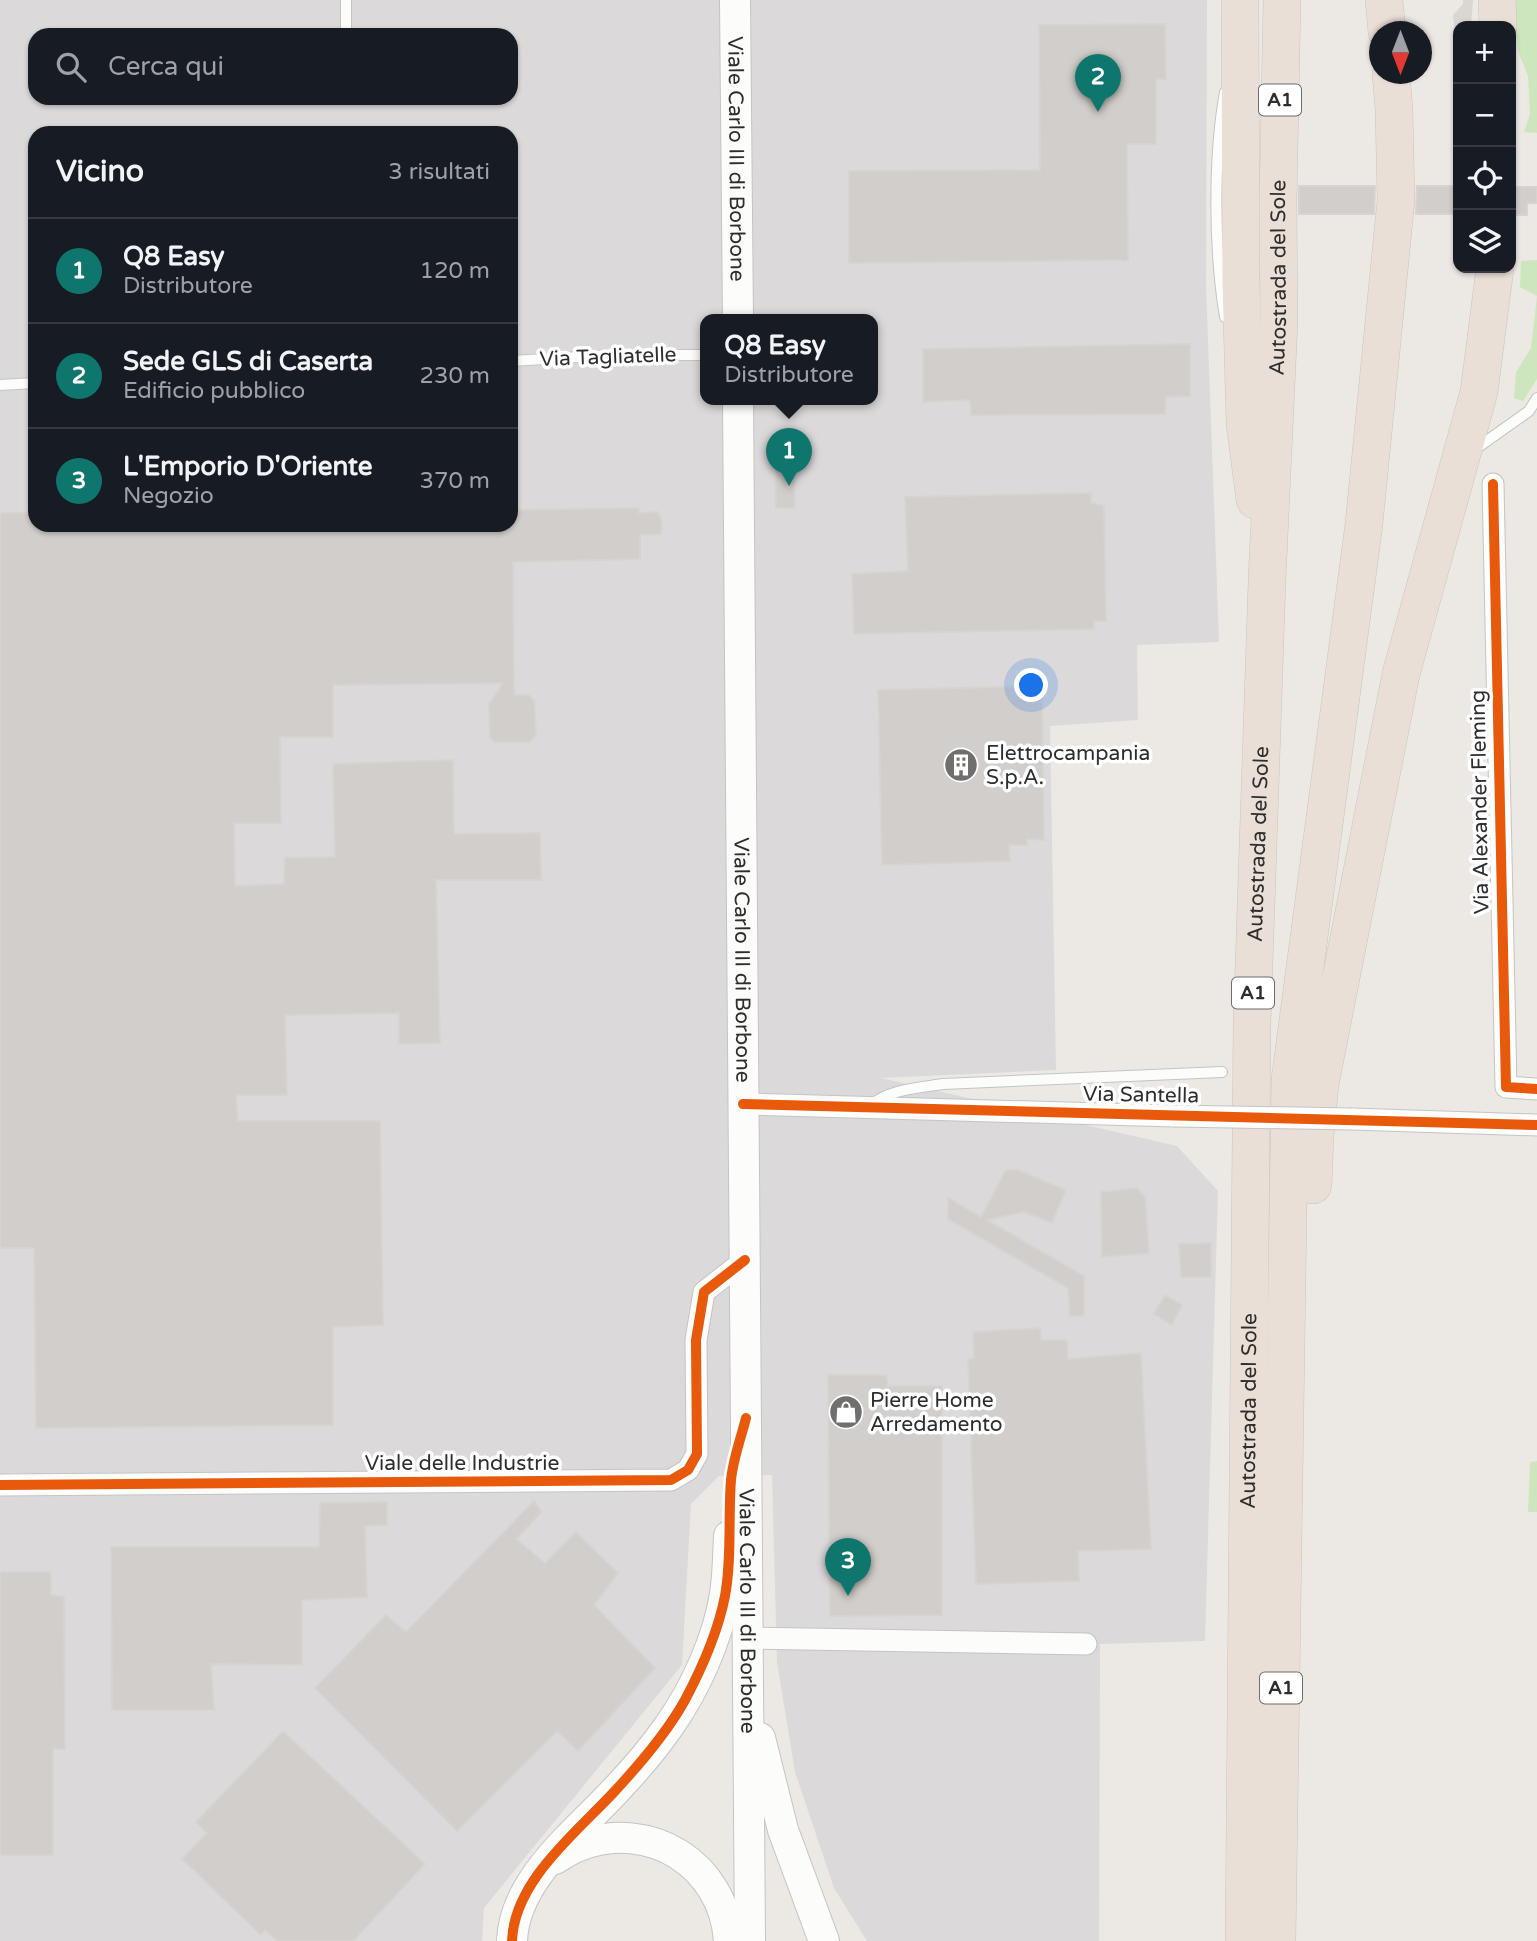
<!DOCTYPE html>
<html lang="it">
<meta charset="utf-8">
<style>
:root{--surface:#171b24;--page:#242831;--text:#f1f3f6;--muted:#9ea1a6;--line:#363941;--accent:#0f766e}
body{margin:0;font-family:"Varela Round",sans-serif;background:var(--page);color:var(--text)}
.controls{position:absolute;right:21px;top:21px;display:grid;overflow:hidden;border-radius:14px;box-shadow:0 2px 5px #0004}
.controls button{width:63px;height:63px;display:grid;place-items:center;padding:0;border:0;border-bottom:2px solid var(--line);background:var(--surface);color:var(--text);font:35px sans-serif}
.compass{position:absolute;left:1369px;top:21px;width:63px;height:63px;border-radius:50%;background:var(--surface);box-shadow:0 2px 5px #0004;rotate:180deg}
.you{position:absolute;left:1032px;top:686px;width:24px;height:24px;margin:-18px;border:5px solid #fff;border-radius:50%;background:#1a73e8;box-shadow:0 0 0 10px #1a73e833}
.badge{display:grid;place-items:center;width:46px;height:46px;border-radius:50%;background:var(--accent);color:#fff;font-size:23px;font-weight:700}
.pin{position:absolute;translate:-50% -58px;filter:drop-shadow(0 2px 4px #0008)}
.pin::after{content:'';position:absolute;top:37px;width:24px;height:21px;background:inherit;clip-path:polygon(0 0,100% 0,50% 100%)}
.popup{position:absolute;left:700px;top:314px;width:178px;height:91px;box-sizing:border-box;display:grid;place-content:center;border-radius:14px;background:var(--surface);filter:drop-shadow(0 2px 5px #0005);font-size:23px;white-space:nowrap;color:var(--muted)}
.popup b{font-size:26px;color:var(--text)}
.popup::after{content:'';position:absolute;left:50%;top:100%;margin-left:-14px;border:14px solid transparent;border-top-color:var(--surface)}
.list{margin:0;padding:0;list-style:none}
h2{display:flex;justify-content:space-between;align-items:center;height:91px;margin:0;padding:0 28px;font-size:30px}
h2 small{font-size:23px;font-weight:400;color:var(--muted)}
.list li{display:grid;grid-template-columns:46px 1fr auto;gap:21px;align-items:center;box-sizing:border-box;height:105px;padding:0 28px;border-top:2px solid var(--line)}
.list b{display:block;font-size:26px;white-space:nowrap}
.list p{margin:0;font-size:23px;white-space:nowrap;color:var(--muted)}
.list em{font-size:23px;font-style:normal;color:var(--muted)}
.icon{flex:none;width:38px;height:38px;fill:none;stroke:currentColor;stroke-width:2;stroke-linecap:round;stroke-linejoin:round}
.map{position:relative;flex:none;width:1537px;height:1941px;overflow:hidden}
.search{position:absolute;background:var(--surface);box-shadow:0 2px 5px #0004;left:28px;top:28px;width:490px;height:77px;display:flex;align-items:center;gap:18px;box-sizing:border-box;padding:0 24px;border-radius:21px;color:var(--muted);font-size:26px}
.panel{position:absolute;background:var(--surface);box-shadow:0 2px 5px #0004;left:28px;top:126px;width:490px;height:406px;border-radius:21px}
.map>svg:first-child{display:block}
.industrial{fill:#dcd9db;fill-rule:evenodd}
.green{fill:#cee6be}
.plaza{fill:#dad6d2}
.building{fill:#d1cecb;stroke:#d7d4d0;stroke-width:2}
.lines{fill:none;stroke-linecap:round;stroke-linejoin:round}
.lane-casing{stroke:#c5c4c5;stroke-width:12}
.street-casing{stroke:#c5c4c5;stroke-width:23}
.secondary-casing{stroke:#c5c4c5;stroke-width:32}
.highway-casing{stroke:#c6c5c4;stroke-width:38}
.lane{stroke:#fcfcfb;stroke-width:10}
.street{stroke:#fcfcfb;stroke-width:21}
.secondary{stroke:#fcfcfb;stroke-width:30}
.highway{stroke:#eadfd6;stroke-width:37}
.street-bridge-casing{stroke:#c5c4c5;stroke-width:23;stroke-linecap:butt}
.street-bridge{stroke:#fcfcfb;stroke-width:21}
.cycleway-casing{stroke:#fff;stroke-width:15}
.cycleway{stroke:#e8590c;stroke-width:10}
.labels{text-anchor:middle;dominant-baseline:central;stroke-width:7;stroke-linejoin:round;paint-order:stroke}
.shield{fill:#fff;stroke:#6d6d6d;stroke-width:2}
.shield-label{font-size:19px;font-weight:bold;fill:#2e2e2e}
.street-label{font-size:21px;fill:#2e2e2e;stroke:#fff}
.poi-label{font-size:21px;fill:#2e2e2e;stroke:#fff;text-anchor:start}
</style>
<div class="map">
<svg width="1537" height="1941" viewBox="0 0 1537 1941">
<rect width="100%" height="100%" fill="#ece8e4"/>
<path class="industrial" d="M0,0H1207L1206,285L1219,642L1137,645L1138,720L1050,726L1056,1070L881,1078L1177,1146L1218,1191L1205,1641L1100,1644L1099,1941H867L834,1888L795,1772L777,1662L772,1475L719,1476L691,1504L682,1665L484,1908L482,1941H0ZM35,35H511V98H35ZM35,133H511V525H35ZM705,320H873V400H705Z"/>
<path class="green" d="M1513,0H1537V133L1524,132L1530,114L1528,76L1518,51Z
M1537,260V379L1523,401L1514,398L1516,372L1531,348L1537,296L1520,287L1521,261Z
M1537,1461V1512H1528L1530,1462Z"/>
<path class="plaza" d="M1463,0H1473L1471,26H1458V55L1453,15L1463,4Z"/>
<path class="building" d="M1165,24L1166,79H1156V144H1127L1128,260L849,263V171L1040,170L1039,25Z
M1299,186H1375L1374,214H1299Z
M1417,186H1458V214H1416Z
M1511,187H1537V203H1527V215H1511Z
M1190,344V396L1166,397L1165,414L971,415L970,400L923,402V349Z
M775,465H793L795,508H776Z
M1091,493V503L1104,506L1106,621H1094V629L854,634L852,574L908,571L905,497Z
M639,508V513L658,512L662,523L661,534L640,535V559L513,562L514,695H529L534,701L536,735L530,742H494L490,737L489,704L503,683L333,685V737H280L281,823H234L235,886L284,884L285,858L335,857L333,764L453,760L454,834L540,833L541,880H436L440,1043L399,1044V1013L285,1015L287,1095H236L238,1121H380L383,1325L333,1327V1425L36,1428L34,1248H0V513H35V525H511V510Z
M1042,686L1044,840L1027,839V845H1009L1010,861L882,865L878,690Z
M1006,1170H1018L1066,1190L1052,1223L1024,1212L987,1220L1084,1276V1316H1070L1068,1288L948,1219V1198L981,1217Z
M1137,1188L1145,1197L1149,1253L1102,1257L1101,1192Z
M1211,1243V1277H1181L1179,1244Z
M1165,1295L1182,1305L1172,1325L1154,1314Z
M1040,1328L1041,1340H1067L1068,1359L1141,1353L1151,1549L1078,1551L1079,1581L976,1584L968,1359L974,1358L973,1332Z
M828,1375H886L888,1386H942V1615L830,1616Z
M534,1501L542,1512L516,1539L545,1563L576,1532L618,1573L594,1605L655,1668L578,1751L557,1731L457,1831L315,1688L386,1615L406,1632Z
M387,1502V1525L365,1526L367,1597L302,1600V1665L211,1664L214,1710H112L111,1547H319L320,1503Z
M0,1572H51V1595L64,1597L65,1749H53V1855H0Z
M283,1731L425,1864L353,1941H277L265,1930L261,1935L182,1859L207,1833L196,1822Z"/>
<g class="lines">
<g class="lane-casing">
<path id="lane" d="M346,0V35
M1225,92C1213,158 1214,251 1225,317
M511,361L612,355H705
M0,385L35,383
M1474,450L1529,411L1537,398
M869,1106C891,1089 916,1088 943,1084L1222,1072"/>
</g>
<g class="street-casing">
<path id="street" d="M1493,484L1506,1087L1537,1089
M743,1104L1174,1116
M1352,1119L1537,1125
M0,1485L671,1480L688,1470L697,1454L696,1340L704,1292L745,1260
M749,1638L1086,1644"/>
</g>
<g class="secondary-casing">
<g id="secondary">
<path id="s1" d="M735,0L738,320"/>
<path id="s2" d="M738,400L750,1941"/>
<path d="M760,1738L783,1830L824,1941"/>
<path d="M555,1859C562,1855 570,1849 579,1846C650,1818 724,1865 729,1941"/>
<path d="M512,1941C514,1880 576,1833 615,1791C634,1771 653,1749 669,1726C695,1689 718,1639 725,1594C728,1575 728,1555 729,1536"/>
</g>
</g>
<g class="highway-casing">
<g id="highway">
<path d="M1240,0L1241,282L1245,424L1255,500"/>
<path d="M1384,0L1387,32"/>
<path d="M1497,0L1498,26"/>
<path d="M1313,1185L1315,1136L1320,1084L1401,674L1479,392L1495,268"/>
<path id="s3" d="M1244,1941L1252,1024L1267,581L1279,321L1278,200L1282,0"/>
<path d="M1277,1941L1290,1080L1364,524L1396,200L1394,109L1391,74"/>
</g>
</g>
<use href="#lane" class="lane"/>
<use href="#street" class="street"/>
<use href="#secondary" class="secondary"/>
<use href="#highway" class="highway"/>
<g class="street-bridge-casing">
<path id="street-bridge" d="M1174,1116L1352,1119"/>
</g>
<use href="#street-bridge" class="street-bridge"/>
<g class="cycleway-casing">
<path id="cycleway" d="M1493,484L1506,1087L1537,1089
M743,1104L1537,1125
M0,1485L671,1480L688,1470L697,1454L696,1340L704,1292L745,1260
M512,1941C514,1881 576,1833 614,1792C640,1764 667,1733 685,1700C702,1668 718,1632 725,1596C732,1558 728,1518 731,1480C733,1459 741,1438 746,1418"/>
</g>
<use href="#cycleway" class="cycleway"/>
</g>
<defs>
<g id="building-disc" transform="scale(1.75)"><circle r="9.5" fill="#706f6e" stroke="#fff"/><path d="M-4-6H4V6H1V3H-1V6H-4ZM-2.5-4.3h1.7v1.8h-1.7ZM.8-4.3h1.7v1.8H.8ZM-2.5-1h1.7V.8h-1.7ZM.8-1h1.7V.8H.8Z" fill="#fff"/></g>
<g id="shop-disc" transform="scale(1.75)"><circle r="9.5" fill="#706f6e" stroke="#fff"/><path d="M-5-2.5h2.3a2.7 3.5 0 0 1 5.4 0H5L5.5 6h-11ZM-1.5-2.5h3a1.5 2.3 0 0 0-3 0Z" fill="#fff"/></g>
</defs>
<g fill-rule="evenodd">
<use href="#building-disc" x="961" y="765"/>
<use href="#shop-disc" x="846" y="1412"/>
</g>
<g class="labels">
<g class="shield">
<rect x="1259" y="84.5" width="42" height="31" rx="5"/>
<rect x="1232" y="977.5" width="42" height="31" rx="5"/>
<rect x="1260" y="1672.5" width="42" height="31" rx="5"/>
</g>
<g class="shield-label">
<text x="1280" y="100">A1</text>
<text x="1253" y="993">A1</text>
<text x="1281" y="1688">A1</text>
</g>
<g class="street-label">
<text stroke="none"><textPath href="#s1" startOffset="159">Viale Carlo III di Borbone</textPath></text>
<text stroke="none"><textPath href="#s3" startOffset="1664">Autostrada del Sole</textPath></text>
<text transform="translate(608 357) rotate(-2)">Via Tagliatelle</text>
<text transform="translate(1480 802) rotate(-91)">Via Alexander Fleming</text>
<text stroke="none"><textPath href="#s3" startOffset="1097">Autostrada del Sole</textPath></text>
<text stroke="none"><textPath href="#s2" startOffset="560">Viale Carlo III di Borbone</textPath></text>
<text transform="translate(1141 1095) rotate(1)">Via Santella</text>
<text stroke="none"><textPath href="#s3" startOffset="530">Autostrada del Sole</textPath></text>
<text x="462" y="1463">Viale delle Industrie</text>
<text stroke="none"><textPath href="#s2" startOffset="1211">Viale Carlo III di Borbone</textPath></text>
</g>
<g class="poi-label">
<text x="986" y="753">Elettrocampania<tspan x="986" dy="24">S.p.A.</tspan></text>
<text x="870" y="1400">Pierre Home<tspan x="870" dy="24">Arredamento</tspan></text>
</g>
</g>
</svg>
<div class="controls">
<button>+</button>
<button>−</button>
<button><svg class="icon" aria-label="locate" viewBox="0 0 24 24"><circle cx="12" cy="12" r="6"/><path d="M12 2v4M12 18v4M2 12h4M18 12h4"/></svg></button>
<button><svg class="icon" aria-label="layers" viewBox="0 0 24 24"><path d="M12 4l9 5-9 5-9-5zM3 14l9 5 9-5"/></svg></button>
</div>
<svg class="compass" viewBox="-18 -18 36 36"><path d="M0-13l5 13h-10z" fill="#e53935"/><path d="M0 13l5-13h-10z" fill="#9ea1a6"/></svg>
<div class="you"></div>
<div class="pin badge" style="left:789px;top:486px">1</div>
<div class="popup"><b>Q8 Easy</b>Distributore</div>
<div class="pin badge" style="left:1098px;top:112px">2</div>
<div class="pin badge" style="left:848px;top:1596px">3</div>
<div class="search"><svg class="icon" aria-label="search" viewBox="0 0 24 24"><circle cx="10" cy="10" r="6"/><path d="M15 15l6 6"/></svg>Cerca qui</div>
<section class="panel">
<h2>Vicino<small>3 risultati</small></h2>
<ul class="list">
<li><span class="badge">1</span><div><b>Q8 Easy</b><p>Distributore</p></div><em>120 m</em></li>
<li><span class="badge">2</span><div><b>Sede GLS di Caserta</b><p>Edificio pubblico</p></div><em>230 m</em></li>
<li><span class="badge">3</span><div><b>L'Emporio D'Oriente</b><p>Negozio</p></div><em>370 m</em></li>
</ul>
</section>
</div>
